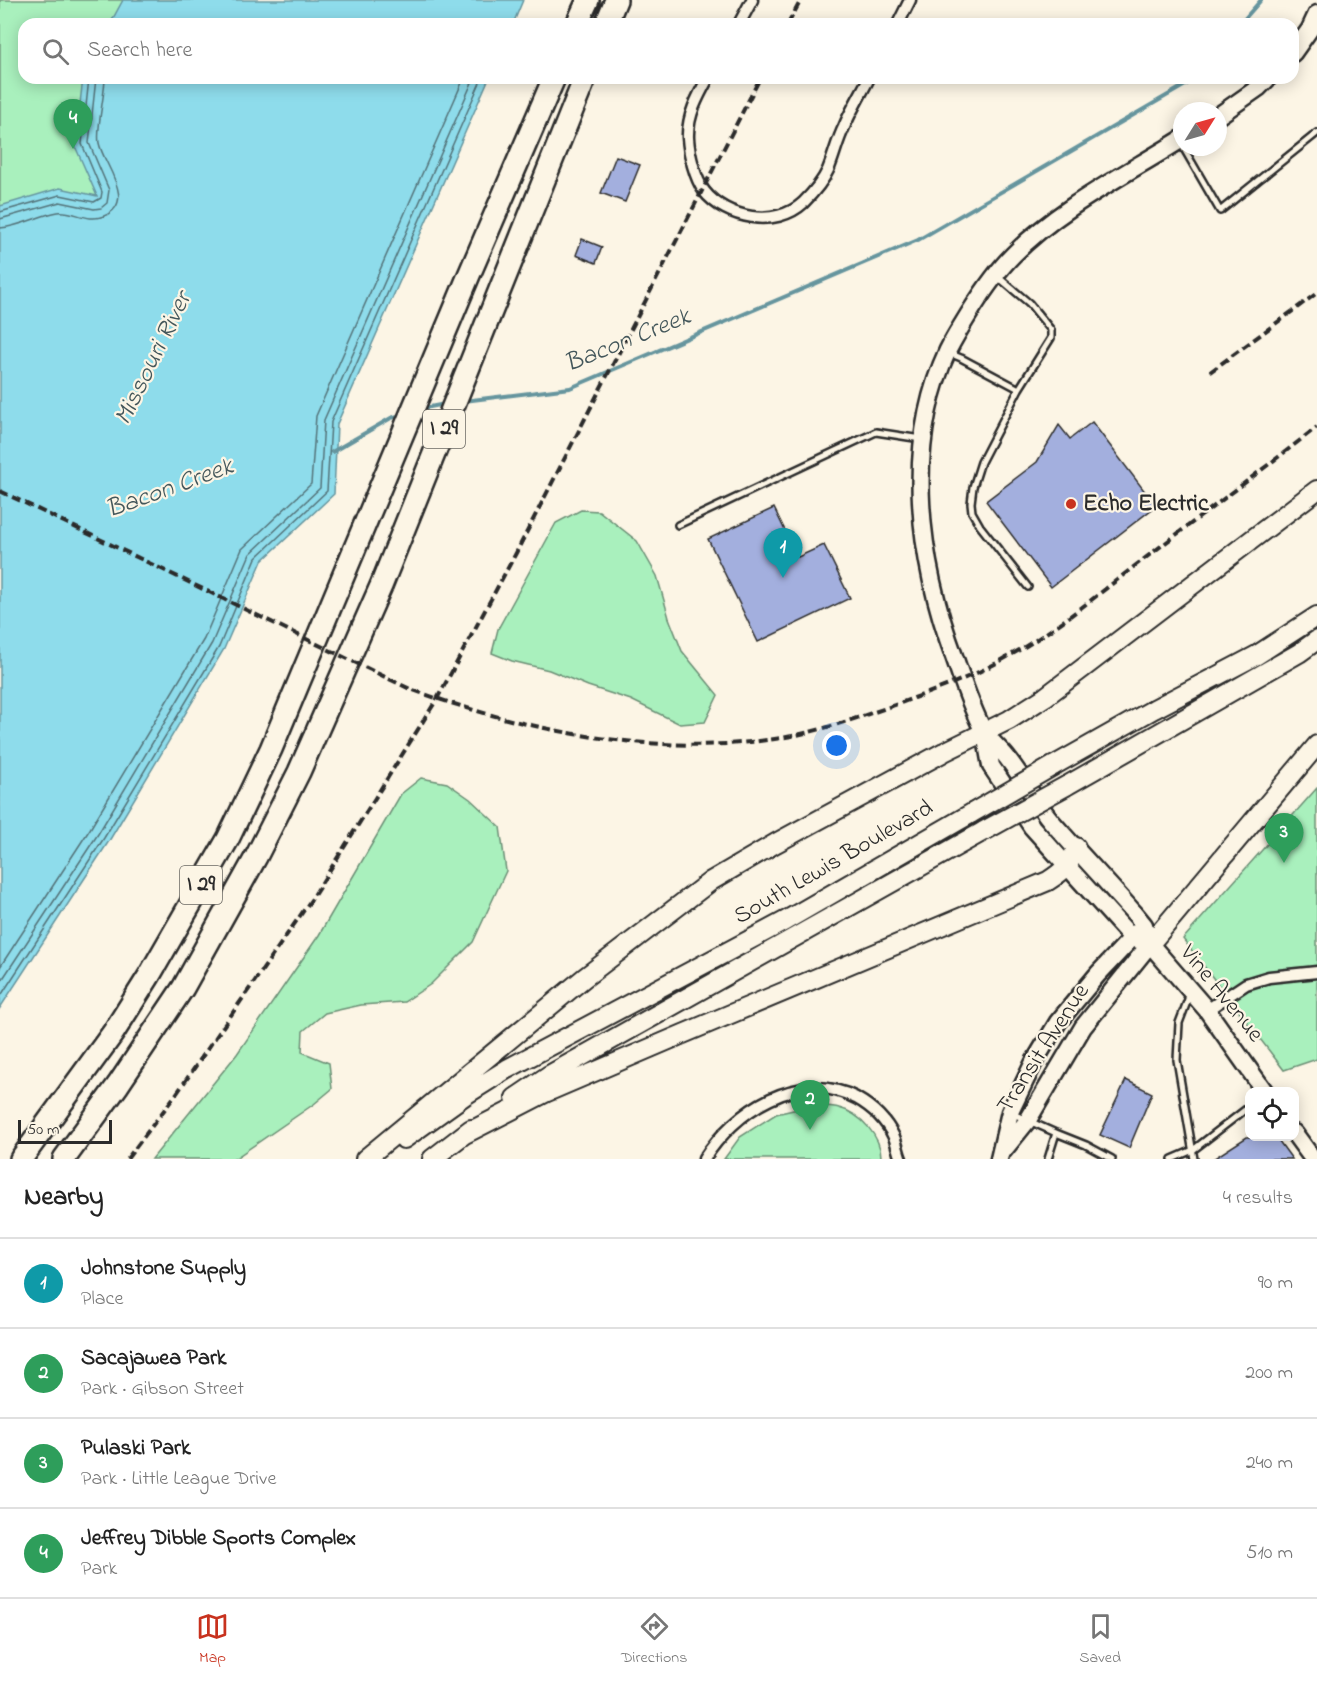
<!DOCTYPE html>
<meta charset="utf-8">
<style>
:root{--surface:#fff;--page:#f2f2f2;--text:#222;--muted:#767676;--line:#e0e0e0;--accent:#c8321e}
body{margin:0;font-family:"Indie Flower",sans-serif;background:var(--page);color:var(--text)}
.controls{position:absolute;right:18px;bottom:18px;display:grid;overflow:hidden;border-radius:12px;box-shadow:0 3px 15px #0003}
.controls button{width:54px;height:54px;display:grid;place-items:center;padding:0;border:0;border-bottom:2px solid var(--line);background:var(--surface);color:var(--text);font:30px sans-serif}
.compass{position:absolute;left:1173px;top:102px;width:54px;height:54px;border-radius:50%;background:var(--surface);box-shadow:0 3px 15px #0003;rotate:53deg}
.scale{position:absolute;left:18px;bottom:15px;width:94px;box-sizing:border-box;padding-left:6px;border:3px solid #2b2b2b;border-top:0;font-size:16px;line-height:21px;white-space:nowrap;color:#2b2b2b;-webkit-text-stroke:4px #fcf5e5;paint-order:stroke}
.you{position:absolute;left:837px;top:746px;width:21px;height:21px;margin:-15px;border:4px solid #fff;border-radius:50%;background:#1a73e8;box-shadow:0 0 0 9px #1a73e833}
.badge{display:grid;place-items:center;width:39px;height:39px;border-radius:50%;background:var(--accent);color:#fff;font-size:20px;font-weight:700}
.pin{position:absolute;translate:-50% -50px;filter:drop-shadow(0 2px 3px #0008)}
.pin::after{content:'';position:absolute;top:32px;width:21px;height:18px;background:inherit;clip-path:polygon(0 0,100% 0,50% 100%)}
.list{margin:0;padding:0;list-style:none}
h2{display:flex;justify-content:space-between;align-items:center;height:78px;margin:0;padding:0 24px;font-size:26px}
h2 small{font-size:20px;font-weight:400;color:var(--muted)}
.list li{display:grid;grid-template-columns:39px 1fr auto;gap:18px;align-items:center;box-sizing:border-box;height:90px;padding:0 24px;border-top:2px solid var(--line)}
.list b{display:block;font-size:22px;white-space:nowrap}
.list p{margin:0;font-size:20px;white-space:nowrap;color:var(--muted)}
.list em{font-size:20px;font-style:normal;color:var(--muted)}
.icon{flex:none;width:33px;height:33px;fill:none;stroke:currentColor;stroke-width:2;stroke-linecap:round;stroke-linejoin:round}
.map{position:relative;flex:none;width:1317px;height:1159px;overflow:hidden}
.search{position:absolute;background:var(--surface);box-shadow:0 3px 15px #0003;left:18px;right:18px;top:18px;height:66px;display:flex;align-items:center;gap:15px;box-sizing:border-box;padding:0 21px;border-radius:18px;color:var(--muted);font-size:22px}
.sheet{height:438px;background:var(--surface)}
nav{display:flex;justify-content:space-around;align-items:center;box-sizing:border-box;height:84px;border-top:2px solid var(--line);background:var(--surface);font-size:16px;color:var(--muted)}
nav a{display:grid;justify-items:center;gap:3px}
nav .on{color:var(--accent)}
.map>svg:first-child{display:block}
.green{fill:#a9f0bd;stroke:#6a8e74;stroke-width:1.5}
.water{fill:#8edceb;stroke:#66959e;stroke-width:1.5}
.lines{fill:none;stroke-linecap:round;stroke-linejoin:round}
.shore{stroke:#537278;stroke-width:1.5}
.stream{stroke:#66959e;stroke-width:4}
.building{fill:#a3afde;stroke:#2b2b2b;stroke-width:1.5}
.lane-casing{stroke:#2b2b2b;stroke-width:10}
.street-casing{stroke:#2b2b2b;stroke-width:15}
.secondary-casing{stroke:#2b2b2b;stroke-width:21}
.primary-casing{stroke:#2b2b2b;stroke-width:22}
.highway-casing{stroke:#2b2b2b;stroke-width:26}
.lane{stroke:#fcf5e5;stroke-width:5}
.street{stroke:#fcf5e5;stroke-width:10}
.secondary{stroke:#fcf5e5;stroke-width:16}
.primary{stroke:#fcf5e5;stroke-width:18}
.highway{stroke:#fcf5e5;stroke-width:21}
.rail{stroke:#2b2b2b;stroke-width:4;stroke-dasharray:9 4.5;stroke-linecap:butt}
.primary-bridge-casing{stroke:#2b2b2b;stroke-width:22;stroke-linecap:butt}
.primary-bridge{stroke:#fcf5e5;stroke-width:18}
.poi-dot{fill:#c8321e;stroke:#fcf5e5;stroke-width:2}
.labels{text-anchor:middle;dominant-baseline:central;stroke-width:4.5;stroke-linejoin:round;paint-order:stroke}
.shield{fill:#fcf5e5;stroke:#6a6863;stroke-width:1.5}
.shield-label{font-size:22px;font-weight:bold;fill:#2b2b2b}
.poi-label{font-size:24px;font-weight:bold;fill:#2b2b2b;stroke:#fcf5e5;text-anchor:start}
.street-label{font-size:24px;fill:#2b2b2b;stroke:#fcf5e5}
.water-label{font-size:26px;font-style:italic;fill:#44575b;stroke:#fcf5e5}
</style>
<div class="map">
<svg width="1317" height="1159" viewBox="0 0 1317 1159">
<rect width="100%" height="100%" fill="#fcf5e5"/>
<filter id="ink" filterUnits="userSpaceOnUse"><feTurbulence type="fractalNoise" baseFrequency=".0167" numOctaves="2"/><feDisplacementMap in="SourceGraphic" scale="12" xChannelSelector="R" yChannelSelector="G"/><feConvolveMatrix kernelMatrix="1 2 1 2 8 2 1 2 1" color-interpolation-filters="sRGB"/></filter>
<g filter="url(#ink)">
<path class="green" d="M0,0H219L207,24H24V78H180L93,254L0,220Z
M581,510L599,511L637,541L657,576L669,618L682,651L718,695L705,722L680,724L631,700L588,686L549,670L512,661L492,653L498,629L556,523Z
M421,778L447,783L470,799L500,827L506,871L473,942L431,984L404,1002L361,1005L325,1013L303,1031L302,1052L329,1063L332,1089L314,1104L234,1159H152L237,1054L319,935L401,794Z
M1317,788V1059L1284,1070L1183,939Z
M815,1105C823,1106 832,1106 839,1108C860,1113 882,1137 881,1159H724L740,1137L776,1114Z"/>
<path class="water" d="M123,0H523L513,24H110Z
M83,78H489L337,424L334,494L262,561L224,649L109,841L0,1008V206L60,188L97,196L75,146Z"/>
<g class="lines">
<path class="shore" d="M0,212L60,195L94,202L101,198L102,192L82,144L89,78
M0,219L60,202L94,209L101,208L107,203L109,190L89,143L96,78
M0,228C20,227 39,215 58,212C73,210 88,223 104,216C138,202 103,164 99,143C96,129 105,95 105,78
M0,967L90,829L204,639L242,549L311,484L316,416L464,78
M0,983L98,834L212,643L250,554L320,488L324,420L474,78
M0,997L104,838L219,647L256,558L327,491L331,422L482,78"/>
<path class="stream" d="M1240,24L1261,0
M464,401L570,388L918,240L1187,84L1192,78
M420,409L445,404
M332,452L391,418L401,415"/>
</g>
<path class="building" d="M616,156L640,165L625,202L601,193Z
M582,239L602,247L596,263L576,255Z
M1092,422L1156,506L1051,587L986,501L1037,462L1059,425L1070,439Z
M774,508L798,557L824,545L850,598L758,642L708,539Z
M1126,1080L1152,1093L1129,1148L1100,1135Z
M1247,1137H1276L1292,1159H1213Z"/>
<g class="lines">
<g class="lane-casing">
<path id="lane" d="M1183,147L1220,211L1317,133
M997,276L1029,303L1051,330V338L1019,389L981,462L973,487L971,503L972,512L980,526L1028,587
M949,353L961,358L1019,389
M678,525L876,432L921,439
M1190,994L1179,1023L1177,1060L1194,1159
M1011,1113L1056,1133L1048,1159
M1056,1133L1086,1145L1112,1159
M1172,1159L1193,1150L1250,1106"/>
</g>
<g class="street-casing">
<path id="street" d="M739,24L752,0
M898,24L910,0
M708,78C698,96 687,116 688,138C689,154 695,178 704,191C726,219 776,228 803,203C811,195 823,181 828,170C834,156 837,141 844,127C851,110 861,94 869,78
M1207,1010L1246,984L1269,977L1317,972
M704,1159C734,1111 799,1068 856,1098C872,1107 886,1120 894,1137C897,1144 898,1152 901,1159"/>
</g>
<g class="secondary-casing">
<path id="secondary" d="M1293,53L1310,29L1317,14
M1218,116L1258,88L1268,78
M1182,139C1125,175 1060,207 1013,255C997,271 984,290 972,309C964,322 955,336 948,350C903,446 919,562 955,659C963,682 971,707 983,730C989,741 1001,749 1008,759C1024,779 1035,802 1052,822C1079,853 1108,883 1135,914L1144,925L1150,944L1207,1010L1265,1092
M985,733L991,766L1032,827L1132,938L1141,941
M1294,1133L1313,1159
M1003,1151L1028,1120L1083,1027L1150,944
M999,1159L1010,1112L1034,1062L1058,1022L1098,974L1144,925"/>
</g>
<g class="primary-casing">
<path id="primary" d="M1053,766L1154,709L1257,655L1317,616
M1066,786L1299,653L1317,640
M1150,944L1317,745
M515,1098L549,1075L984,831
M463,1135L545,1093L683,1034L1048,881C1062,872 1072,864 1076,847
M404,1139L464,1096L507,1069L785,921L972,813
M365,1159L584,978L711,881L776,843L944,752L1009,720L1045,697L1317,490
M432,1159L471,1129"/>
</g>
<g class="highway-casing">
<path id="highway" d="M577,24L588,0
M606,24L616,0
M21,1159L113,1033L149,976L228,839L271,749L469,275L554,78
M64,1159L118,1085L183,988L256,857L299,772L381,586L585,78"/>
</g>
<use href="#lane" class="lane"/>
<use href="#street" class="street"/>
<use href="#secondary" class="secondary"/>
<use href="#primary" class="primary"/>
<use href="#highway" class="highway"/>
<path class="rail" d="M788,24L801,0
M1210,372L1317,293
M0,491L410,689C529,732 665,760 792,736C830,728 866,715 903,702C939,689 975,676 1009,656C1054,631 1095,597 1136,565C1197,519 1257,474 1317,427
M127,1159L177,1093L311,900L437,699L516,553L760,78"/>
<g class="primary-bridge-casing">
<path id="primary-bridge" d="M972,813L1053,766
M984,831L1066,786"/>
</g>
<use href="#primary-bridge" class="primary-bridge"/>
</g>
</g>
<circle class="poi-dot" cx="1071" cy="504" r="6"/>
<g class="labels">
<g class="shield">
<rect x="423" y="410" width="42" height="38" rx="4.5"/>
<rect x="180" y="866" width="42" height="38" rx="4.5"/>
</g>
<g class="shield-label">
<text x="444" y="429">I 29</text>
<text x="201" y="885">I 29</text>
</g>
<g class="poi-label">
<text x="1083" y="504">Echo Electric</text>
</g>
<g class="street-label">
<text transform="translate(834 863) rotate(-30)">South Lewis Boulevard</text>
<text transform="translate(1221 994) rotate(51)">Vine Avenue</text>
<text transform="translate(1044 1049) rotate(-57)">Transit Avenue</text>
</g>
<g class="water-label">
<text transform="translate(628 341) rotate(-22)">Bacon Creek</text>
<text transform="translate(154 359) rotate(-64)">Missouri River</text>
<text transform="translate(170 489) rotate(-20)">Bacon Creek</text>
</g>
</g>
</svg>
<div class="controls">
<button><svg class="icon" aria-label="locate" viewBox="0 0 24 24"><circle cx="12" cy="12" r="6"/><path d="M12 2v4M12 18v4M2 12h4M18 12h4"/></svg></button>
</div>
<svg class="compass" viewBox="-18 -18 36 36"><path d="M0-13l5 13h-10z" fill="#e53935"/><path d="M0 13l5-13h-10z" fill="#767676"/></svg>
<div class="scale">50 m</div>
<div class="you"></div>
<div class="pin badge" style="left:783px;top:578px;background:#0f9aa8">1</div>
<div class="pin badge" style="left:810px;top:1130px;background:#2e9e5b">2</div>
<div class="pin badge" style="left:1284px;top:863px;background:#2e9e5b">3</div>
<div class="pin badge" style="left:73px;top:149px;background:#2e9e5b">4</div>
<div class="search"><svg class="icon" aria-label="search" viewBox="0 0 24 24"><circle cx="10" cy="10" r="6"/><path d="M15 15l6 6"/></svg>Search here</div>
</div>
<section class="sheet">
<h2>Nearby<small>4 results</small></h2>
<ul class="list">
<li><span class="badge" style="background:#0f9aa8">1</span><div><b>Johnstone Supply</b><p>Place</p></div><em>90 m</em></li>
<li><span class="badge" style="background:#2e9e5b">2</span><div><b>Sacajawea Park</b><p>Park · Gibson Street</p></div><em>200 m</em></li>
<li><span class="badge" style="background:#2e9e5b">3</span><div><b>Pulaski Park</b><p>Park · Little League Drive</p></div><em>240 m</em></li>
<li><span class="badge" style="background:#2e9e5b">4</span><div><b>Jeffrey Dibble Sports Complex</b><p>Park</p></div><em>510 m</em></li>
</ul>
</section>
<nav>
<a class="on"><svg class="icon" aria-label="map" viewBox="0 0 24 24"><path d="M3 6l6-2 6 2 6-2v14l-6 2-6-2-6 2zM9 4v14M15 6v14"/></svg>Map</a>
<a><svg class="icon" aria-label="directions" viewBox="0 0 24 24"><path d="M12 3l9 9-9 9-9-9zM9 14v-3h6M13 9l2 2-2 2"/></svg>Directions</a>
<a><svg class="icon" aria-label="saved" viewBox="0 0 24 24"><path d="M7 4h10v16l-5-4-5 4z"/></svg>Saved</a>
</nav>
